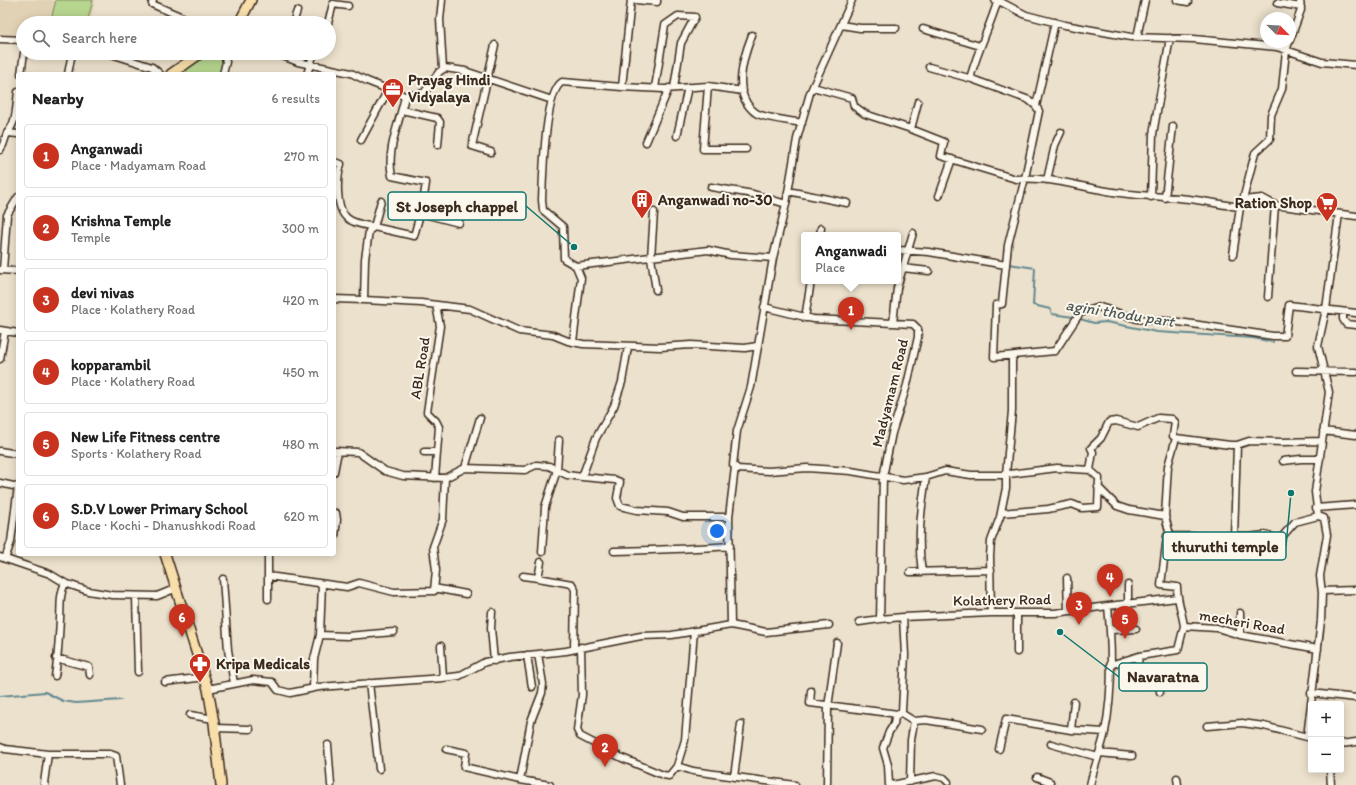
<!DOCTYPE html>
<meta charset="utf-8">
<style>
:root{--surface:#fff;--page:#f6f6f6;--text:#222;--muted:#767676;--line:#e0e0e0;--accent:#c8321e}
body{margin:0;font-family:Itim,sans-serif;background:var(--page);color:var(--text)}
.controls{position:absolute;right:12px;bottom:12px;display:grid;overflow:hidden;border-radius:4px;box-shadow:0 2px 10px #0003}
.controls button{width:36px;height:36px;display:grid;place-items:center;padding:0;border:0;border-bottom:1px solid var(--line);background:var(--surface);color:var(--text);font:20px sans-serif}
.compass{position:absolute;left:1260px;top:12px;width:36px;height:36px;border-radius:50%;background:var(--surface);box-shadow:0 2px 10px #0003;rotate:114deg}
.you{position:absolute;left:717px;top:531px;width:14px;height:14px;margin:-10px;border:3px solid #fff;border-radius:50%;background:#1a73e8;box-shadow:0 0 0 6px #1a73e833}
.badge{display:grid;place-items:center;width:26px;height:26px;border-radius:50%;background:var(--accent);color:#fff;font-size:13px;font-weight:700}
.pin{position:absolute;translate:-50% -33px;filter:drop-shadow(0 1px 2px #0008)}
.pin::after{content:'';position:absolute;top:21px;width:14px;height:12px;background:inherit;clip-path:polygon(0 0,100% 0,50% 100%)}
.popup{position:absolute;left:801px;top:232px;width:100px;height:52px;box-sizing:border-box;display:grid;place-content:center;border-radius:4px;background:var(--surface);filter:drop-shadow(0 1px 3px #0005);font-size:13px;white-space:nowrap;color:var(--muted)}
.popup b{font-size:15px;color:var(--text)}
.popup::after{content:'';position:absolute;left:50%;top:100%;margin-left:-8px;border:8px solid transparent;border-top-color:var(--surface)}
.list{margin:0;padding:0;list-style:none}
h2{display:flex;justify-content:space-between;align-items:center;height:52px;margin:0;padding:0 16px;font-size:17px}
h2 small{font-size:13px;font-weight:400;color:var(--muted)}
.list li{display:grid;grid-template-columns:26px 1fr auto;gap:12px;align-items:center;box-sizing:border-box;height:64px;margin:0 8px 8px;padding:0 8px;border:1px solid var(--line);border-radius:4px}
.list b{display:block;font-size:15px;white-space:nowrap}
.list p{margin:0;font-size:13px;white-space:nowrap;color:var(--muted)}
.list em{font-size:13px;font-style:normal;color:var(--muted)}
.icon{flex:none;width:22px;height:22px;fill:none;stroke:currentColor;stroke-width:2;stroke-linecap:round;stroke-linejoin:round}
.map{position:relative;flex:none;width:1356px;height:785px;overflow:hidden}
.search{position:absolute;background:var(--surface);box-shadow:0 2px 10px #0003;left:16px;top:16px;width:320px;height:44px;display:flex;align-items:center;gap:10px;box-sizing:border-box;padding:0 14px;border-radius:22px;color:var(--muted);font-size:15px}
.panel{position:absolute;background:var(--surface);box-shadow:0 2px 10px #0003;left:16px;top:72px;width:320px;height:484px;border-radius:4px}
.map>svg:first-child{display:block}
.built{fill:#e2d2b5}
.green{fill:#b6d58f;stroke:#788056}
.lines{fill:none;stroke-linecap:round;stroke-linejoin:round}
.stream{stroke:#638990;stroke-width:2}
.minor-casing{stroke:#3b2a1e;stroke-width:9}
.highway-casing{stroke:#3b2a1e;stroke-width:12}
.minor{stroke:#fbf7ec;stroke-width:6}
.highway{stroke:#f8deab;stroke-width:9}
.labels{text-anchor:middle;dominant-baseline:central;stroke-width:4;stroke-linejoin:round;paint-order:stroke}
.poi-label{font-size:15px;font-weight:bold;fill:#3b2a1e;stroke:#fbf7ec;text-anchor:start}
.street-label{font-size:15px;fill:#3b2a1e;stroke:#fbf7ec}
.water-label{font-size:16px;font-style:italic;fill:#4f5a57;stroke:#fbf7ec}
.leader{fill:none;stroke:#0f766e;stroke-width:1.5}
.callout-dot{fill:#0f766e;stroke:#fbf7ec;stroke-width:1.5}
.callout{fill:#fbf7ec;stroke:#0f766e;stroke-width:1.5}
.callout-label{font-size:16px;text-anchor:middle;font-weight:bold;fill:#3b2a1e}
</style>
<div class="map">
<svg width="1356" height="785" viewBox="0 0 1356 785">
<rect width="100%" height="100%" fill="#ece1cc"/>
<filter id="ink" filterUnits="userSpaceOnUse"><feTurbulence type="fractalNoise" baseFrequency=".025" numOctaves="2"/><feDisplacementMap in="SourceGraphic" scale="8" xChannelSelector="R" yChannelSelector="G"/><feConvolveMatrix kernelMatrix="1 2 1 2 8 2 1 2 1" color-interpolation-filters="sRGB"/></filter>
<g filter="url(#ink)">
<path class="built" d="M0,0H95L90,23H23V38L0,33Z"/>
<path class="green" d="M56,0H93L87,23H50Z
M209,53H222L224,65L220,74H189L185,69Z"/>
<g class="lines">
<path class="stream" d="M1009,264L1035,268L1033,305L1050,309L1052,314L1073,317L1094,323L1106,322L1157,332L1253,338L1273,342
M0,696L45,692L63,701L76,703L121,700"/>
<g class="minor-casing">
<path id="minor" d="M153,0L152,4L196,23
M442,0L440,19L443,69
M636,0L657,2V0
M852,0L810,93L797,139L786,204L773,258L751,387L737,431L733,465L738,469L769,471L807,468L851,471L903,480L926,477L945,471L971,475H1001L1057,468L1090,470L1099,478L1098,507L1082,508L1072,504L1048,509L1001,513
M995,0L997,3L996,6C988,30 978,51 971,75L972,79L1029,100L1036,106L1039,111L1025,178L1008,245L1002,304L996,305L994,357L1055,351L1080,313L1100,307L1137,319L1179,322L1273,336H1285L1289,305L1356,313
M997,0L1026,15L1065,25L1131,37L1194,39L1277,47L1322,62L1356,65
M1177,0L1188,2
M1277,3L1301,7
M293,23L297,11
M328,23L333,4L348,6
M841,25L860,28H896
M923,29L980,46
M752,35C743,58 731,95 756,113C763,118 792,121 802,123
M1137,37L1145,0
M0,39L23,40
M1290,40L1301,10L1300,0
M108,53L152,67L160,74
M275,53L298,62L351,73L367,81L405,96C400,122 386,149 392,176L426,183L423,203L414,236L374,227L369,231L365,259L364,300L421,303L470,309L519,331L553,335L568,341L583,344L660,347L691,345L745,348L757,346
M929,67L972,79
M21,74L24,53
M68,74L72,53
M223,74L226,62L224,53
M307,74L314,53
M708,86L703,149H746
M622,87L631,0
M813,87L852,98L854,106L865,114L911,129L944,142L941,156L1016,179C1047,176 1077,186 1107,191C1134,196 1161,196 1189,199C1206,201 1223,205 1240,207L1243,200L1262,198L1275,205L1356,216
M655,88L665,25L678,16L695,17L681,43L674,88
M405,96L424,93L439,72L445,68L465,71L552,100
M1036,106L1055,22
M402,110L437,118L440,122L438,145
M911,129L918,102
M7,133C17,123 16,105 18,92
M677,136L688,87
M361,140L388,90
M646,142L669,88
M0,150L3,145L7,133L18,134
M491,152L472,146L495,45
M334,162L341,164C337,177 335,208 347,218C354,224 365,225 374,227L381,201
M1047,180L1055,145L1061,132
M711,187L753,194L786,204
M788,191L847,203
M939,196L952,159
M1151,197L1153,134L1170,38
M1165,198L1173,126
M1243,200L1255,153L1270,139L1271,115L1282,89L1286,51L1289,42
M654,212L651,258L656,290
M420,213L459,223V208
M820,235L821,228
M898,250L929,252L1006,265
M1233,255L1240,207
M576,266L708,250L731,255L773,258
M903,268L929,271
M0,270L18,271
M3,270L7,215L18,197
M1268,297L1275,205
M334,299L364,300
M764,307L813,319L913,324L918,329V337L907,385L892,433L883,477L880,619L903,617
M1343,312V319L1346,324L1356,325
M805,318L811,281
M893,323L897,288L913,233
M0,330L18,333
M573,342L581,278L576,266L564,259L563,227L543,210L542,200C543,178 544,93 562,82L622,87L664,89L708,86L743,91
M0,359L5,331
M1296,371L1356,372
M1323,431L1356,435
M0,451L18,454
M334,451L358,452L385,471L403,476L445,478L465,468L525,470L536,465L549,466L567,475L582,477L615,480L620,482L617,498L620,506L637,510L668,512L683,517H729
M424,452H437
M1283,461L1301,459H1320
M465,468L480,418
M1090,470L1093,452L1091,448L1101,438L1109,422L1116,421L1138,427L1158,418L1172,419L1175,422L1173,436L1176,438L1230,445H1237L1249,441L1283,442L1321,441
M334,472L338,451
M582,477L596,438L614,406L622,382L628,347
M435,478L439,427L436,421L427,412L440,326L436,305
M0,483L18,487
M1098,487L1117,506L1129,510L1165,516
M1316,508L1356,505
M334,513H336L337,520L335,536
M1170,535L1165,516L1168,466L1176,438
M1234,537L1237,445
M614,551C652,550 691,549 730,546
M542,552L545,507L557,470L559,440
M268,554V599
M0,557L50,574L65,583L88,591L112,595L157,596L177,588
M5,559L11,542L18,486
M541,562L538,578L572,584L575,590L574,649
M910,572L991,570
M922,572C917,540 921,510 926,477
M268,576L347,587L359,583L394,592L434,591L436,570L433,547L443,519L445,478
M523,576L538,578
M1067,578L1068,611
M223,579L228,650L234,683
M1128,585V602
M434,588L466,594
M1322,591L1356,590
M136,597L138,672
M1108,606L1177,598
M492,612L491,628L494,661
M991,613L990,556L991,541L1000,517L1006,488V474L1012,411V356
M1017,613V652
M859,622L880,619
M731,625L766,632L829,625
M1184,626C1182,612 1177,600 1177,587L1161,585L1167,536L1248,537L1265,535L1280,539L1295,522L1318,516
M1110,630L1136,629
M694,631L685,740L677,766L693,771L795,785
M320,635L322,584
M1240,635V613
M441,646L443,678
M581,647L582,695L577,730L580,736L622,758L663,775L669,776L677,766
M538,654L543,684L542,693L531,721L520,780L550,785
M527,655L532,687
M1139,656L1135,685L1159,684L1160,692
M56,658L89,667L90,675
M1110,665L1139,656L1178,650L1184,626L1217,628L1240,635L1318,649
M55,676C58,659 59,637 60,619C61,606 59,596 65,583
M165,682L205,677
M369,683L379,769
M313,688L314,659L320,635L347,636L394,632
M208,689L253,680L272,682L278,690L290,693L319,687L443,678L459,676L485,662L510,657L566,651L641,636L672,635L731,625L729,517L735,467
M811,691L810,703L898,714
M1311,693L1356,698
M901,713L914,721L911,740L910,782
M190,715L214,719
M914,721L926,720L982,729
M1207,726L1242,723L1264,726L1307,737
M215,728L250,729
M1071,730L1074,702
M1311,738L1307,737L1321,621L1322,593L1320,576L1327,535L1324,518L1318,516L1315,492L1329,392L1318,346L1326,309L1339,214
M1051,744L1098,757
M1341,744L1356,742
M328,745L331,785
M0,747L5,749L48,754H110L116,756L120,785
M446,749L466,753L464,767L520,780
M999,749L1006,719L1071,730L1105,732
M1099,753L1132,756
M1330,770L1331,785
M734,777L741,724
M1037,777L1050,782L1049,785
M1177,778L1178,785
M45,785L44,783L48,754
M827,785L828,707L837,643
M889,785L888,765L883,748L889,732L894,724L895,717L902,711L905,655L903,617L991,613H1055L1108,606C1112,647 1113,691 1105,732C1101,750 1094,767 1090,785
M892,785L936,776L944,778L948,782"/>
</g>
<g class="highway-casing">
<path id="highway" d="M239,23L251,0
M171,74L201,53
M165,554L208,689L214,723L221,785"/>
</g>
<use href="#minor" class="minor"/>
<use href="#highway" class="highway"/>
</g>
</g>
<defs>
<g id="office-pin" transform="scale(1.15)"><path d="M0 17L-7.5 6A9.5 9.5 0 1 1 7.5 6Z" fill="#c8321e" stroke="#fbf7ec"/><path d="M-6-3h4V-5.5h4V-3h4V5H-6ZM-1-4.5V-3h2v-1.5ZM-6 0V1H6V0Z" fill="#fff"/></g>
<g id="building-pin" transform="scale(1.15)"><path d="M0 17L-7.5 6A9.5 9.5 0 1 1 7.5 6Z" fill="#c8321e" stroke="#fbf7ec"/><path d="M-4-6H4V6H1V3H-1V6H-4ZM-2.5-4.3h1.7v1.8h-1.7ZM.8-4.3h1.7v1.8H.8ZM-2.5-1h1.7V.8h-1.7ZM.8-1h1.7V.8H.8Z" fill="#fff"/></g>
<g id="supermarket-pin" transform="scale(1.15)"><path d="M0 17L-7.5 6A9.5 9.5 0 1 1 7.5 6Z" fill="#c8321e" stroke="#fbf7ec"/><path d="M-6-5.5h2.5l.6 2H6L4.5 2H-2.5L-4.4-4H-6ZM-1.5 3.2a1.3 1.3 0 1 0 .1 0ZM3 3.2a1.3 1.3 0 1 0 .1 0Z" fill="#fff"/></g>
<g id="pharmacy-pin" transform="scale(1.15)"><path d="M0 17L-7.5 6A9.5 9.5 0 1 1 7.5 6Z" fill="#c8321e" stroke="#fbf7ec"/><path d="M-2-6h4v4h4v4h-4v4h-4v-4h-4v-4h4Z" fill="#fff"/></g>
</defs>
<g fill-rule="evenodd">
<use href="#office-pin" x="393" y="89"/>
<use href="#building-pin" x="642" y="200"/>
<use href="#supermarket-pin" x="1327" y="203"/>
<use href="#pharmacy-pin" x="200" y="664"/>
</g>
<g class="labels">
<g class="poi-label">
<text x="408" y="80">Prayag Hindi<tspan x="408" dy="17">Vidyalaya</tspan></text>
<text x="658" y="200">Anganwadi no-30</text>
<text x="1312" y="203" text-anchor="end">Ration Shop</text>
<text x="216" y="664">Kripa Medicals</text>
</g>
<g class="street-label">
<text transform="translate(420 368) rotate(-81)">ABL Road</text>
<text transform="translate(890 393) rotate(-76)">Madyamam Road</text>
<text transform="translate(1002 600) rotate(-1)">Kolathery Road</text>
<text transform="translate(1242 622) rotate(10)">mecheri Road</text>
</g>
<g class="water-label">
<text transform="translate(1120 313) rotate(9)">agini thodu part</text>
</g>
</g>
<path class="leader" d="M574 247L526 206M1291 493L1286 546M1060 632L1119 677"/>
<g class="callout-dot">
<circle cx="574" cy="247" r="4"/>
<circle cx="1291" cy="493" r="4"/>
<circle cx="1060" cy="632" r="4"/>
</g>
<g class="callout">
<rect x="388" y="192" width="138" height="28" rx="4"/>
<rect x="1163" y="532" width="123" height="28" rx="4"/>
<rect x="1119" y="663" width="88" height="28" rx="4"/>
</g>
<g class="callout-label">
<text x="457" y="212">St Joseph chappel</text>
<text x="1225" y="552">thuruthi temple</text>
<text x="1163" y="682">Navaratna</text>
</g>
</svg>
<div class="controls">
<button>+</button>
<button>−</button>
</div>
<svg class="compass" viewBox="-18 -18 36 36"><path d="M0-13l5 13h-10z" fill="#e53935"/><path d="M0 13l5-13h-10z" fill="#767676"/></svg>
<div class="you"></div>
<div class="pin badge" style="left:851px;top:330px">1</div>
<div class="popup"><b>Anganwadi</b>Place</div>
<div class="pin badge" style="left:605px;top:767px">2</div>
<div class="pin badge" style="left:1079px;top:625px">3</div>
<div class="pin badge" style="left:1110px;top:597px">4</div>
<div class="pin badge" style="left:1125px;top:639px">5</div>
<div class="pin badge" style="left:182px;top:637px">6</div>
<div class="search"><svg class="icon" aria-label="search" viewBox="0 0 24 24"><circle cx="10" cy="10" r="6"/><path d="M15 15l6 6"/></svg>Search here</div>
<section class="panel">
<h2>Nearby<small>6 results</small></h2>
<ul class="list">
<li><span class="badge">1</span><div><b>Anganwadi</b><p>Place · Madyamam Road</p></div><em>270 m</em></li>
<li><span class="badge">2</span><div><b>Krishna Temple</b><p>Temple</p></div><em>300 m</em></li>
<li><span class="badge">3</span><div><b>devi nivas</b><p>Place · Kolathery Road</p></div><em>420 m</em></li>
<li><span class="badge">4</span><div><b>kopparambil</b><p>Place · Kolathery Road</p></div><em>450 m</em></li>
<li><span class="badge">5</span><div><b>New Life Fitness centre</b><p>Sports · Kolathery Road</p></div><em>480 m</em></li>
<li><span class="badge">6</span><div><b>S.D.V Lower Primary School</b><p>Place · Kochi - Dhanushkodi Road</p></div><em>620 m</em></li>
</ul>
</section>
</div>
